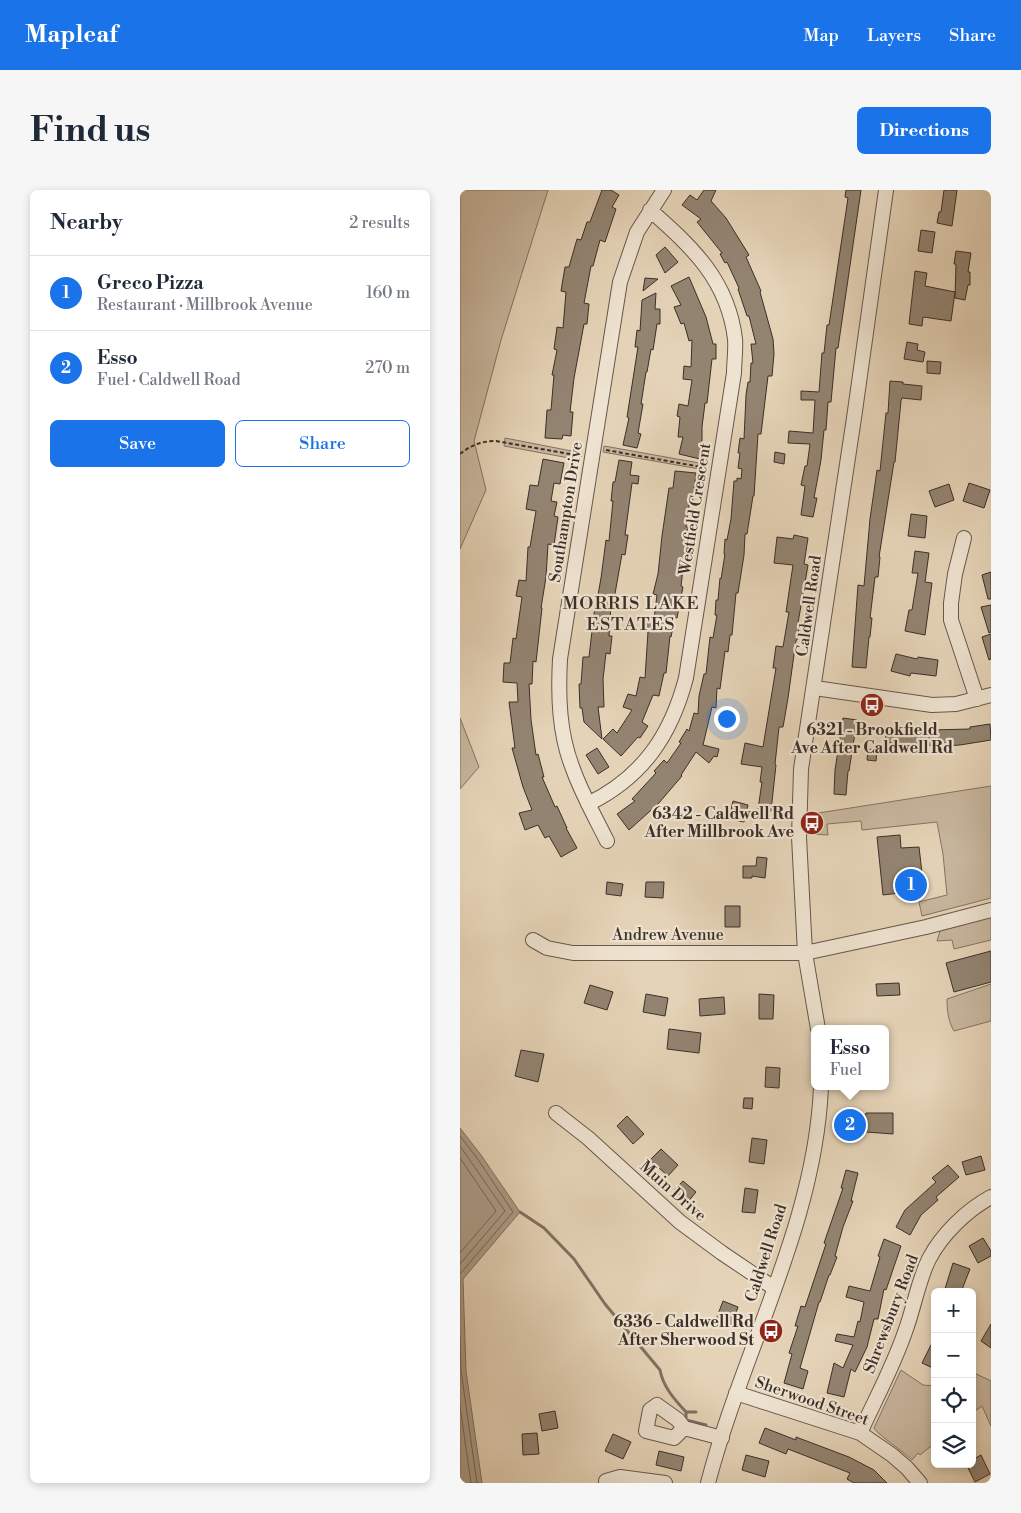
<!DOCTYPE html>
<meta charset="utf-8">
<style>
:root{--surface:#fff;--page:#f6f6f7;--text:#1f2937;--muted:#747a83;--line:#e0e1e3;--accent:#1a73e8}
body{margin:0;font-family:"Libre Bodoni",serif;background:var(--page);color:var(--text)}
.controls{position:absolute;right:15px;bottom:15px;display:grid;overflow:hidden;border-radius:8px;box-shadow:0 2px 8px #0003}
.controls button{width:45px;height:45px;display:grid;place-items:center;padding:0;border:0;border-bottom:1px solid var(--line);background:var(--surface);color:var(--text);font:25px sans-serif}
.you{position:absolute;left:266px;top:528px;width:18px;height:18px;margin:-12px;border:4px solid #fff;border-radius:50%;background:#1a73e8;box-shadow:0 0 0 8px #1a73e833}
.badge{display:grid;place-items:center;width:32px;height:32px;border-radius:50%;background:var(--accent);color:#fff;font-size:16px;font-weight:700}
.pin{position:absolute;translate:-50% -50%;border:2px solid #fff;box-shadow:0 1px 5px #0006}
.popup{position:absolute;left:351px;top:835px;width:78px;height:65px;box-sizing:border-box;display:grid;place-content:center;border-radius:8px;background:var(--surface);filter:drop-shadow(0 1px 4px #0005);font-size:16px;white-space:nowrap;color:var(--muted)}
.popup b{font-size:19px;color:var(--text)}
.popup::after{content:'';position:absolute;left:50%;top:100%;margin-left:-10px;border:10px solid transparent;border-top-color:var(--surface)}
.list{margin:0;padding:0;list-style:none}
h2{display:flex;justify-content:space-between;align-items:center;height:65px;margin:0;padding:0 20px;font-size:21px}
h2 small{font-size:16px;font-weight:400;color:var(--muted)}
.list li{display:grid;grid-template-columns:32px 1fr auto;gap:15px;align-items:center;box-sizing:border-box;height:75px;padding:0 20px;border-top:1px solid var(--line)}
.list b{display:block;font-size:19px;white-space:nowrap}
.list p{margin:0;font-size:16px;white-space:nowrap;color:var(--muted)}
.list em{font-size:16px;font-style:normal;color:var(--muted)}
.actions{display:flex;gap:10px;padding:15px 20px}
.actions a{flex:1;padding:11px 0;border:1px solid var(--accent);border-radius:8px;text-align:center;font-size:18px;color:var(--accent)}
.actions .main{background:var(--accent);color:#fff}
.icon{flex:none;width:28px;height:28px;fill:none;stroke:currentColor;stroke-width:2;stroke-linecap:round;stroke-linejoin:round}
.map{position:relative;flex:none;width:531px;height:1293px;overflow:hidden;border-radius:8px}
header{display:flex;align-items:center;gap:30px;box-sizing:border-box;height:70px;padding:0 25px;background:var(--accent);color:#fff}
header strong{font-size:24px}
nav{display:flex;gap:28px;margin-inline-start:auto;font-size:18px}
.intro{display:flex;align-items:center;justify-content:space-between;box-sizing:border-box;height:120px;padding:0 30px}
h1{margin:0;font-size:35px}
.button{padding:12px 22px;border-radius:8px;background:var(--accent);color:#fff;font-size:18px;font-weight:700}
main{display:flex;gap:30px;padding:0 30px}
aside{flex:1;background:var(--surface);border-radius:8px;box-shadow:0 2px 8px #0003}
.map>svg:first-child{display:block}
.green{fill:#c8b79f;stroke:#827364}
.water{fill:#ab9b86;stroke:#7e7060}
.lines{fill:none;stroke-linecap:round;stroke-linejoin:round}
.shore{stroke:#736557;stroke-width:1}
.stream{stroke:#7e7060;stroke-width:3}
.building{fill:#938472;stroke:#3b2f28}
.minor-casing{stroke:#66584c;stroke-width:16}
.path{stroke:#3b2f28;stroke-width:2;stroke-dasharray:4 2.5;stroke-linecap:butt}
.minor{stroke:#eee2d0;stroke-width:14}
.labels{text-anchor:middle;dominant-baseline:central;stroke-width:4.5;stroke-linejoin:round;paint-order:stroke}
.street-label{font-size:16px;fill:#3b2f28;stroke:#eee2d0}
.poi-label{font-size:16px;font-weight:bold;fill:#3b2f28;stroke:#eee2d0;text-anchor:end}
.neighbourhood-label{font-size:18px;letter-spacing:1px;fill:#3b2f28;stroke:#eee2d0}
</style>
<header>
<strong>Mapleaf</strong>
<nav><a>Map</a><a>Layers</a><a>Share</a></nav>
</header>
<div class="intro"><h1>Find us</h1><a class="button">Directions</a></div>
<main>
<aside>
<h2>Nearby<small>2 results</small></h2>
<ul class="list">
<li><span class="badge">1</span><div><b>Greco Pizza</b><p>Restaurant · Millbrook Avenue</p></div><em>160 m</em></li>
<li><span class="badge">2</span><div><b>Esso</b><p>Fuel · Caldwell Road</p></div><em>270 m</em></li>
</ul>
<div class="actions"><a class="main">Save</a><a>Share</a></div>
</aside>
<div class="map">
<svg width="531" height="1293" viewBox="0 0 531 1293">
<rect width="100%" height="100%" fill="#e5d3b7"/>
<filter id="stains"><feTurbulence type="fractalNoise" baseFrequency=".004" numOctaves="4"/><feColorMatrix values="0 0 0 0 .2 0 0 0 0 .09 0 0 0 0 .02 0 0 0 .5 -.17"/></filter>
<radialGradient id="worn" r=".72"><stop offset=".6" stop-color="#630" stop-opacity="0"/><stop offset="1" stop-color="#630" stop-opacity=".3"/></radialGradient>
<path class="green" d="M0,0H88L41,150L14,251L26,300L0,359Z
M45,248L122,263L120,270L44,256Z
M144,256L245,274V280L143,262Z
M0,528L19,577L0,599Z
M531,596V708L462,726L459,712L487,705L483,664L477,632L402,640L401,631L367,634L368,645L352,644V624Z
M531,727V750L494,759L492,750L477,751L480,741Z
M531,794V831L494,841C488,831 487,820 487,809Z
M441,1180L463,1195L475,1196V1253L460,1265L458,1263L452,1270C444,1262 417,1244 414,1238Z
M512,1182L531,1191V1236L522,1216L512,1223Z"/>
<path class="water" d="M0,938L21,965L60,1022L3,1089L6,1181L22,1293H0Z"/>
<g class="lines">
<path class="shore" d="M0,946L17,968L53,1022L0,1084
M0,956L45,1021L0,1074
M0,968L36,1021L0,1063
M0,1147L1,1181L17,1293
M0,1216L11,1293"/>
<path class="stream" d="M60,1022L84,1038L114,1069L145,1114L200,1180C203,1197 215,1210 226,1222H236
M226,1222V1230L246,1235"/>
</g>
<path class="building" d="M142,0H151L159,5L152,17L156,19L145,52L140,50L133,76H131L124,113L129,114L127,134H124L114,188L110,222H113L111,246L103,245L102,249L85,248L87,220H91L94,185H92L97,160L94,159L97,137L103,138L106,102L101,101L105,77H109L117,49L121,50L127,32H130Z
M244,0H256L251,11L266,28L289,65L286,67L301,101L300,102L313,149L314,164L312,186H308L301,244H298L294,306H293L287,344H285L284,365L278,403H276L272,445H270L268,462L265,461L260,499L257,498L256,518L252,517L243,555L259,559L257,567L254,566L249,573L236,562L221,585L222,586L198,614L169,640L157,624L175,611L172,609L196,583L194,581L204,570L207,573L221,553L219,552L227,539L229,541L234,523L238,524L239,506L244,484H246L250,447L253,448L257,425H255L256,410H258L260,388L261,389L265,364H264L265,349L267,350L271,329L274,291H277V288L281,289L282,279L278,278L280,263H278L280,248L284,249L286,205L288,192H290L291,173H293L291,154H296L289,126H287L278,99L279,98L267,72L265,73L260,64L262,63L237,32L241,29L222,15L230,5L237,10Z
M386,0H401L378,158H376L371,212H368L366,240H364L361,270L354,308H357L353,327L341,325L345,296L341,295L345,276H347L350,254L328,253L329,241L353,243L355,210H341V201L359,202L362,163H364L367,135H369L388,8L385,7Z
M484,0H497L492,36L477,33L479,22H481Z
M461,40L475,42L472,63L458,61Z
M205,57L218,72L205,83L196,65Z
M496,61L511,63L508,82H510V95H508L505,110L495,108L496,74H494Z
M455,81L467,83L465,96L495,102L491,131L463,127L462,136L449,134Z
M229,87L246,127L253,154H256V169H252L247,213H245L242,237V259L240,269L219,264L223,247H218L220,227L217,226L219,214L228,216L232,190L223,189L224,176L231,177L232,150L229,151L224,133L221,134L214,117L221,115L211,96Z
M185,88L198,89L183,101Z
M196,103L195,119H200V134H197L193,160L191,159L187,182H186L181,214H183L178,243L181,244L177,258L163,255L169,228L167,227L178,157H175L177,140L180,141L182,110Z
M447,152L458,154L457,160L465,162L463,172L444,169Z
M467,171L481,172L480,184L467,183Z
M430,191L443,192V194L462,196L461,210L442,208L441,211L435,272H434L419,367H420L418,387H415L410,428H412L410,447H409L406,478L392,477L398,395L404,396L410,329L417,280L420,281L426,223H428Z
M315,262L325,264L324,274L314,272Z
M83,269L104,273L100,294L94,293L91,311L97,312L94,326L98,327L94,355L88,354L86,387L81,418H82L76,472L73,471L72,494H69L71,530L76,565L78,564L84,587H82L95,617L97,616L107,638H106L117,658L101,667L89,646L85,648L78,635L65,640L59,623L72,620L63,597L52,558H55L49,512H58L57,493L43,492L44,473H50L53,448L56,449L62,407L56,406L59,390L66,391L68,357H70L76,321L66,319L70,295L78,296Z
M159,270L172,272L170,285L179,286L178,294L172,293L165,345H168L165,365L162,364L153,415L151,414L149,446H152L150,464L146,463L143,489L144,517H138L142,549L124,532L122,518H120L119,494H121L123,467H129L135,416H136L141,388L146,350L149,351L153,311H151L153,292H155Z
M215,281L236,283L232,316L229,315L226,337H228L221,396L223,397L217,428L215,427L211,447L210,446L206,483H204L199,506L193,505L182,532L188,536L180,548L178,547L161,566L143,549L153,539L157,543L172,520L163,517L168,504L176,506L180,487L185,488L188,442L184,441L187,427L194,429L197,405L193,404L198,384L202,346L209,298H213Z
M509,293L530,300L524,318L503,311Z
M489,294L494,310L475,317L469,301Z
M451,324L467,326L465,348L448,346Z
M334,345L348,348L344,374L348,375L338,433H340L337,450H336L328,508L323,537H319L315,574L316,575L311,621L298,619L302,592H300L302,577L281,574L285,553L303,557L316,478H313L316,456L323,457L329,422H326L333,375L314,373L317,347L333,349Z
M455,361L469,363L465,392L472,393L465,445L445,441L449,420H452L458,383H452Z
M531,382V409H528L522,385Z
M531,415V442L529,443L521,417Z
M531,444V469L529,470L522,447Z
M436,464L457,469L458,467L478,470L476,486L451,483L450,486L431,481Z
M383,528L397,530L389,581H388L386,605L374,604L375,580Z
M530,534L531,550L500,555L483,556V554L454,557L425,552L427,538L442,540L441,543L470,540L510,539V537Z
M137,558L149,577L138,584L126,565Z
M408,559L417,560L416,571L407,570Z
M273,611L288,615L284,632L269,629Z
M440,645L441,658L459,657L464,700L423,705L417,647Z
M297,667L307,668L305,688L292,686V688H283V676H296Z
M147,692L163,694L161,706L146,704Z
M186,692H204L203,708L185,707Z
M265,716H280V737H265Z
M531,761V792L494,802L486,773Z
M439,793L440,805L417,806L416,794Z
M130,795L153,802L147,820L124,813Z
M186,804L208,808L205,826L183,822Z
M299,804L314,805L313,829H299Z
M264,807L265,824L240,826L239,809Z
M209,839L241,843L239,863L207,859Z
M61,860L84,864L78,892L55,886Z
M306,877L320,878L319,898L305,897Z
M284,908H293L292,919L283,918Z
M378,923L406,925V923H433V944L406,942V938L376,936Z
M167,926L184,944L173,954L157,936Z
M292,948L307,950L304,974L289,972Z
M201,959L218,975L208,986L190,970Z
M521,966L525,980L506,985L502,972Z
M488,975L499,987L476,1007L478,1010L461,1025L450,1045L436,1037L445,1020L476,992L472,988Z
M386,980L398,983L391,1011H393L383,1037L375,1066L377,1067L370,1085H369L360,1112H359L340,1178L348,1181L343,1199L324,1193L332,1164L329,1163L338,1136H335L341,1116L345,1117L366,1054L364,1053L383,998H381Z
M223,991L236,1002L227,1013L214,1000Z
M285,998L298,1000L295,1023L282,1022Z
M523,1048L531,1061V1066L518,1073L509,1056Z
M424,1049L441,1056L426,1100L424,1099L418,1129H414L407,1157L395,1182L391,1179L384,1207L367,1203L374,1173L383,1178L393,1155L375,1151L377,1144L394,1147L398,1131L400,1132L404,1112L386,1107L389,1096L410,1101L420,1067L418,1066Z
M493,1073L510,1079L501,1102H484Z
M263,1111L278,1117L271,1137L255,1132Z
M531,1134V1158L521,1151Z
M475,1147V1179L462,1173Z
M95,1221L98,1238L82,1241L79,1224Z
M305,1238L336,1250V1247L389,1267L414,1280L427,1293H394L387,1289L390,1283L328,1259L326,1264L299,1253Z
M77,1243L79,1264L63,1265L62,1244Z
M153,1244L171,1252L163,1269L145,1261Z
M199,1261L224,1267L221,1281L196,1275Z
M286,1265L309,1271L305,1287L282,1280Z
M521,1265L530,1284L515,1292L506,1274H512V1270Z"/>
<g class="lines">
<g class="minor-casing">
<path id="minor" d="M504,348L495,384L491,413V430L517,509
M355,498L472,515L496,514L531,505
M128,614C183,587 211,545 226,488L274,183C274,172 276,160 275,149C268,90 232,57 190,20
M147,651C135,627 122,604 113,579C99,544 98,506 100,469L160,92L177,42L204,0
M73,750L87,758L113,763H345L466,737L531,720
M358,839L345,763L339,647L341,579L394,228L426,0
M96,923L128,948L220,1032L262,1063L314,1098
M276,1203L400,1243L432,1265L447,1278L460,1293
M224,1238L214,1248L186,1241L190,1220L197,1215L218,1230L224,1238L262,1248
M400,1243C415,1210 433,1177 445,1142C454,1118 458,1091 469,1069C482,1044 507,1020 531,1007
M146,1291L160,1287L205,1293
M248,1293C282,1162 356,1033 361,896"/>
</g>
<path class="path" d="M146,260L247,278
M0,264C11,255 22,251 36,251L121,266"/>
<use href="#minor" class="minor"/>
</g>
<defs>
<g id="bus-disc" transform="scale(1.25)"><circle r="9.5" fill="#8f2418" stroke="#eee2d0"/><path d="M-5-6H5V4H4V6H2V4H-2V6H-4V4H-5ZM-3.5-4V0h7V-4ZM-3.5 1.2v1.5H-2V1.2ZM2 1.2v1.5H3.5V1.2Z" fill="#fff"/></g>
</defs>
<g fill-rule="evenodd">
<use href="#bus-disc" x="412" y="515"/>
<use href="#bus-disc" x="352" y="633"/>
<use href="#bus-disc" x="311" y="1141"/>
</g>
<g class="labels">
<g class="street-label">
<text transform="translate(235 319) rotate(-81)">Westfield Crescent</text>
<text transform="translate(106 322) rotate(-81)">Southampton Drive</text>
<text transform="translate(349 416) rotate(-82)">Caldwell Road</text>
<text x="208" y="745">Andrew Avenue</text>
<text transform="translate(213 1001) rotate(41)">Muin Drive</text>
<text transform="translate(306 1063) rotate(-72)">Caldwell Road</text>
<text transform="translate(431 1124) rotate(-69)">Shrewsbury Road</text>
<text transform="translate(352 1211) rotate(19)">Sherwood Street</text>
</g>
<g class="poi-label">
<text x="412" y="540" text-anchor="middle">6321 - Brookfield<tspan x="412" dy="18">Ave After Caldwell Rd</tspan></text>
<text x="334" y="624">6342 - Caldwell Rd<tspan x="334" dy="18">After Millbrook Ave</tspan></text>
<text x="294" y="1132">6336 - Caldwell Rd<tspan x="294" dy="18">After Sherwood St</tspan></text>
</g>
<g class="neighbourhood-label">
<text x="171" y="413">MORRIS LAKE<tspan x="171" dy="21">ESTATES</tspan></text>
</g>
</g>
<rect width="100%" height="100%" filter="url(#stains)"/>
<rect width="100%" height="100%" fill="url(#worn)"/>
</svg>
<div class="controls">
<button>+</button>
<button>−</button>
<button><svg class="icon" aria-label="locate" viewBox="0 0 24 24"><circle cx="12" cy="12" r="6"/><path d="M12 2v4M12 18v4M2 12h4M18 12h4"/></svg></button>
<button><svg class="icon" aria-label="layers" viewBox="0 0 24 24"><path d="M12 4l9 5-9 5-9-5zM3 14l9 5 9-5"/></svg></button>
</div>
<div class="you"></div>
<div class="pin badge" style="left:451px;top:695px">1</div>
<div class="pin badge" style="left:390px;top:935px">2</div>
<div class="popup"><b>Esso</b>Fuel</div>
</div>
</main>
